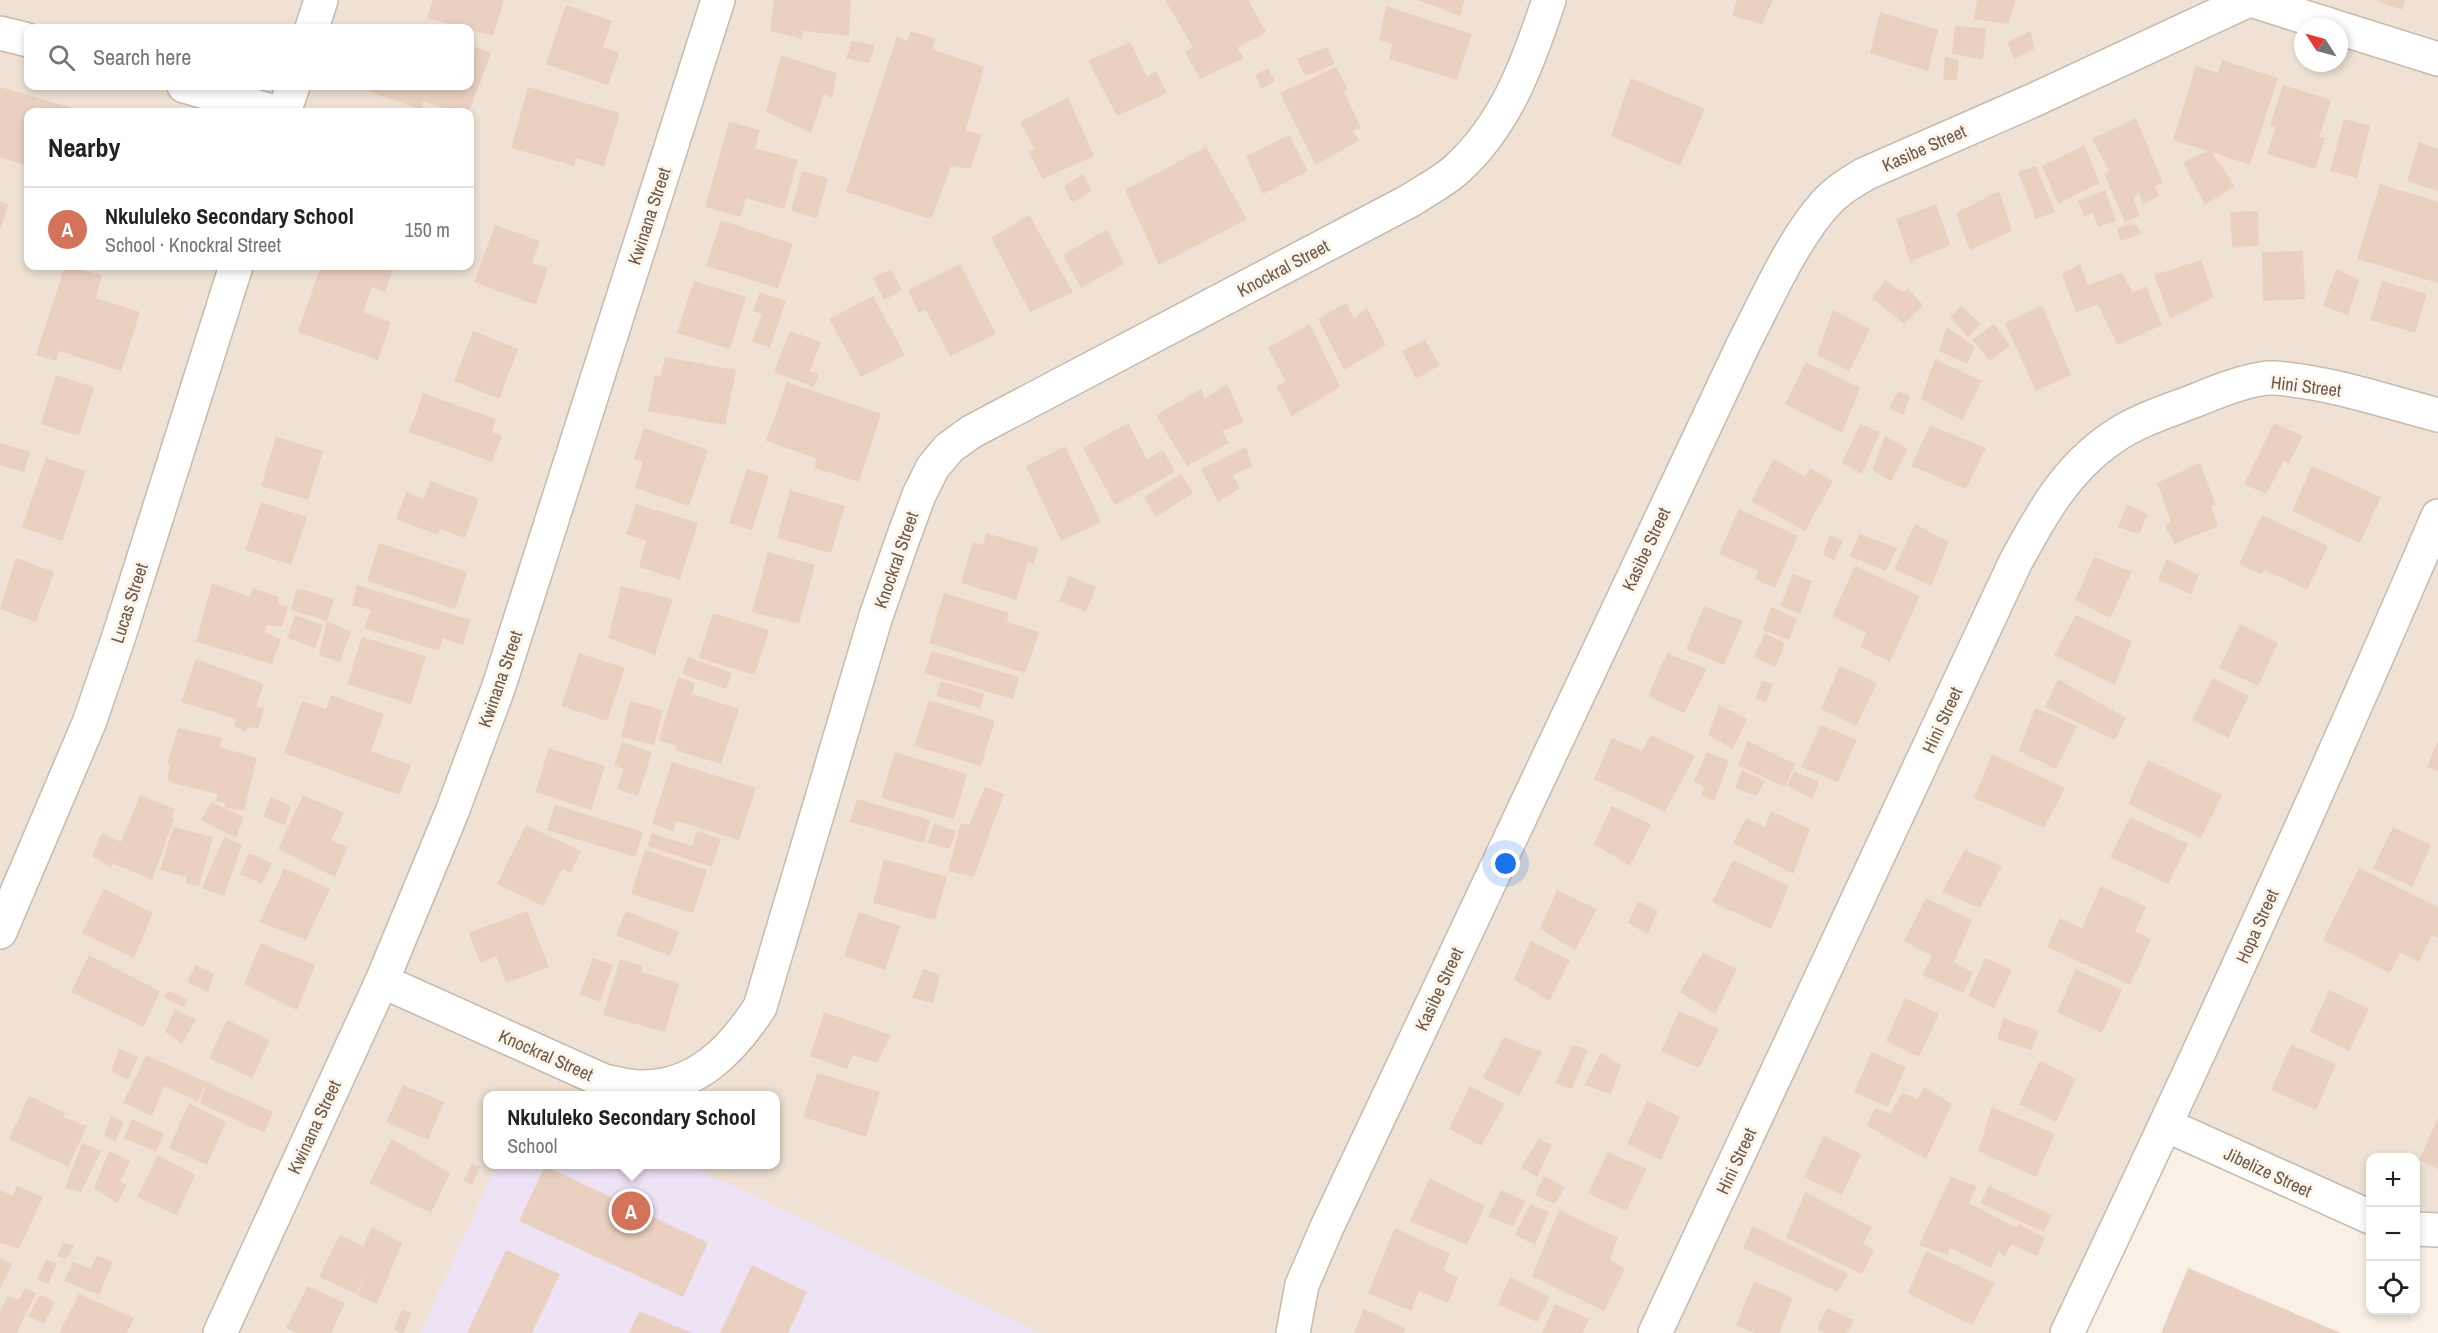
<!DOCTYPE html>
<meta charset="utf-8">
<style>
:root{--surface:#fff;--page:#f6f6f6;--text:#222;--muted:#767676;--line:#e0e0e0;--accent:#d2735a}
body{margin:0;font-family:"Archivo Narrow",sans-serif;background:var(--page);color:var(--text)}
.controls{position:absolute;right:18px;bottom:18px;display:grid;overflow:hidden;border-radius:12px;box-shadow:0 3px 9px #0003}
.controls button{width:54px;height:54px;display:grid;place-items:center;padding:0;border:0;border-bottom:2px solid var(--line);background:var(--surface);color:var(--text);font:30px sans-serif}
.compass{position:absolute;left:2294px;top:18px;width:54px;height:54px;border-radius:50%;background:var(--surface);box-shadow:0 3px 9px #0003;rotate:306deg}
.you{position:absolute;left:1506px;top:864px;width:21px;height:21px;margin:-15px;border:4px solid #fff;border-radius:50%;background:#1a73e8;box-shadow:0 0 0 9px #1a73e833}
.badge{display:grid;place-items:center;width:39px;height:39px;border-radius:50%;background:var(--accent);color:#fff;font-size:20px;font-weight:700}
.pin{position:absolute;translate:-50% -50%;border:3px solid #fff;box-shadow:0 2px 6px #0006}
.popup{position:absolute;left:483px;top:1091px;width:297px;height:78px;box-sizing:border-box;display:grid;place-content:center;border-radius:12px;background:var(--surface);filter:drop-shadow(0 2px 4px #0005);font-size:20px;white-space:nowrap;color:var(--muted)}
.popup b{font-size:22px;color:var(--text)}
.popup::after{content:'';position:absolute;left:50%;top:100%;margin-left:-12px;border:12px solid transparent;border-top-color:var(--surface)}
.list{margin:0;padding:0;list-style:none}
h2{display:flex;justify-content:space-between;align-items:center;height:78px;margin:0;padding:0 24px;font-size:26px}
h2 small{font-size:20px;font-weight:400;color:var(--muted)}
.list li{display:grid;grid-template-columns:39px 1fr auto;gap:18px;align-items:center;box-sizing:border-box;height:84px;padding:0 24px;border-top:2px solid var(--line)}
.list b{display:block;font-size:22px;white-space:nowrap}
.list p{margin:0;font-size:20px;white-space:nowrap;color:var(--muted)}
.list em{font-size:20px;font-style:normal;color:var(--muted)}
.icon{flex:none;width:33px;height:33px;fill:none;stroke:currentColor;stroke-width:2;stroke-linecap:round;stroke-linejoin:round}
.map{position:relative;flex:none;width:2438px;height:1333px;overflow:hidden}
.search{position:absolute;background:var(--surface);box-shadow:0 3px 9px #0003;left:24px;top:24px;width:450px;height:66px;display:flex;align-items:center;gap:15px;box-sizing:border-box;padding:0 21px;border-radius:12px;color:var(--muted);font-size:22px}
.panel{position:absolute;background:var(--surface);box-shadow:0 3px 9px #0003;left:24px;top:108px;width:450px;height:162px;border-radius:12px}
.map>svg:first-child{display:block}
.residential{fill:#efe2d4;fill-rule:evenodd}
.education{fill:#eee2f5}
.building{fill:#ead0c0}
.lines{fill:none;stroke-linecap:round;stroke-linejoin:round}
.minor-casing{stroke:#c8b9ad;stroke-width:36}
.minor{stroke:#fff;stroke-width:33}
.labels{text-anchor:middle;dominant-baseline:central;stroke-width:6;stroke-linejoin:round;paint-order:stroke}
.street-label{font-size:18px;fill:#6e594e;stroke:#fcf5eb}
</style>
<div class="map">
<svg width="2438" height="1333" viewBox="0 0 2438 1333">
<rect width="100%" height="100%" fill="#f9f1e5"/>
<path class="residential" d="M0,0H2438V1230L2416,1229V1158H2370V1217L2166,1125L2067,1333H0ZM2303,27H2339V63H2303ZM28,28H470V86H28ZM28,112H470V266H28ZM487,1096H775V1164H487Z"/>
<path class="education" d="M497,1164L689,1165L1041,1333H420Z"/>
<path class="building" d="M433,0H504L493,36L427,18Z
M774,0H851L849,36L803,31L802,39L770,31Z
M1165,0H1248L1266,32L1237,48L1244,58L1200,79L1185,52L1193,47Z
M1418,0H1465L1460,16Z
M1737,0H1773L1762,24L1732,16Z
M1977,0H2016L2008,24L1974,19Z
M2375,0H2405L2402,10Z
M566,5L612,21L603,47L619,53L608,85L546,64Z
M1386,6L1472,34L1457,80L1389,59L1392,44L1379,40Z
M1880,12L1938,30L1928,71L1870,53Z
M1955,26L1986,28L1983,60L1952,54Z
M911,31L936,39L932,49L984,67L966,130L982,135L970,169L951,166L931,219L846,192L897,36L907,41Z
M2031,31L2034,49L2014,59L2007,42Z
M852,41L875,45L869,63L846,58Z
M1130,42L1147,77L1156,71L1167,93L1117,116L1088,61Z
M470,45L491,53L469,112H454L423,101V110L368,91L370,86H470Z
M1327,47L1335,64L1305,76L1297,59Z
M781,55L837,73L832,98L824,94L811,133L766,112Z
M1945,57L1959,60L1957,80H1943Z
M2222,60L2278,78L2250,165L2211,152L2235,186L2205,205L2183,162L2208,151L2173,140L2196,66L2218,73Z
M1336,67L1348,89L1344,92L1361,128L1352,131L1360,140L1316,165L1280,93Z
M1268,68L1275,81L1262,89L1255,75Z
M1631,78L1705,109L1680,166L1611,136Z
M2283,85L2331,100L2319,137L2325,138L2315,169L2267,154L2276,127L2270,125Z
M0,87L87,112H28V166L0,157Z
M528,87L620,113L604,166L576,158L574,166L511,148Z
M1068,97L1094,156L1043,179L1028,152L1034,148L1020,122Z
M2136,118L2163,183L2155,186L2159,196L2143,204L2139,194L2133,198L2140,216L2125,222L2104,174L2109,170L2092,139Z
M2344,119L2370,126L2357,178L2330,171Z
M729,122L760,130L755,148L798,160L784,209L746,198L740,217L705,207Z
M1289,135L1308,171L1263,194L1246,156Z
M2419,142L2438,149V191L2407,181Z
M2084,145L2100,183L2058,204L2042,166Z
M1206,147L1247,219L1159,265L1125,190Z
M2036,166L2055,212L2036,219L2018,172Z
M802,171L828,178L817,218L791,211Z
M1083,174L1092,191L1072,203L1064,186Z
M2380,184L2438,202V283L2357,259Z
M2105,190L2116,221L2098,227L2093,213L2084,216L2078,201Z
M1999,191L2012,231L1970,250L1956,213Z
M0,202L9,204L0,229Z
M1936,204L1950,245L1910,262L1896,219Z
M2258,211L2259,245L2232,248L2230,212Z
M1029,215L1073,292L1030,312L991,238Z
M721,220L793,244L778,288L706,266Z
M2135,224L2142,233L2121,241L2116,228Z
M495,225L540,241L532,263L548,268L536,305L474,282Z
M1107,229L1124,264L1081,288L1063,255Z
M2303,251L2305,299L2263,301L2262,252Z
M2201,260L2214,297L2170,319L2154,275Z
M960,264L996,334L950,356L926,310L919,313L908,290Z
M2080,264L2088,285L2122,273L2133,293L2146,286L2162,325L2118,345L2098,305L2076,312L2062,274Z
M65,266L102,275L96,298L140,312L121,371L59,351L56,361L36,355Z
M321,266H379L393,270L385,292L372,287L363,312L391,322L378,360L298,332Z
M891,269L902,290L884,300L873,278Z
M2336,269L2359,280L2348,315L2323,306Z
M1885,280L1902,292L1908,289L1923,305L1904,324L1872,298Z
M694,281L746,297L730,349L677,333Z
M2382,281L2427,294L2415,333L2370,320Z
M760,292L786,301L770,348L752,341L762,314L753,311Z
M873,296L905,355L861,377L829,319Z
M1346,303L1354,318L1367,308L1386,345L1344,370L1318,319Z
M2042,305L2071,375L2036,391L2005,323Z
M1961,306L1981,324L1968,337L1950,317Z
M1833,310L1870,329L1849,371L1817,355Z
M1310,324L1340,387L1292,416L1276,386L1286,382L1268,348Z
M1994,324L2010,346L1990,361L1972,340Z
M1947,327L1975,347L1967,364L1939,351Z
M473,331L518,349L499,399L454,381Z
M790,331L821,342L810,371L819,374L814,387L774,372Z
M1425,340L1440,365L1416,379L1402,351Z
M665,357L736,370L725,425L648,411L655,375L661,376Z
M1935,359L1982,381L1962,420L1921,399Z
M1806,362L1860,388L1842,433L1785,404Z
M56,375L94,387L79,436L41,424Z
M787,382L881,414L859,482L815,468L816,458L766,441Z
M1227,384L1244,422L1222,431L1229,443L1187,466L1156,415L1201,389L1205,399Z
M1898,391L1910,396L1903,415L1889,408Z
M423,393L496,419L492,432L502,436L492,462L409,432Z
M1128,423L1147,459L1163,450L1175,472L1115,505L1083,448Z
M2274,423L2303,436L2289,463L2284,461L2266,494L2244,484Z
M1860,424L1880,432L1862,474L1842,463Z
M1930,425L1986,448L1966,489L1911,466Z
M644,428L708,450L689,506L635,488L643,462L634,459Z
M1885,436L1908,449L1891,481L1872,470Z
M276,437L323,451L308,500L261,486Z
M0,443L30,452L24,472L0,465Z
M1065,446L1101,522L1061,541L1026,466Z
M1246,447L1252,466L1233,475L1240,488L1218,502L1201,469Z
M46,458L86,471L62,541L22,527Z
M1774,459L1805,477L1810,468L1833,481L1805,531L1751,501Z
M2200,463L2216,505L2211,506L2218,526L2175,544L2165,526L2171,521L2157,483Z
M2312,466L2381,497L2360,543L2292,511Z
M747,469L769,476L752,530L729,523Z
M1181,474L1193,493L1156,517L1144,497Z
M430,481L479,499L465,538L440,529L438,535L396,519L406,492L423,499Z
M790,490L845,506L831,553L777,538Z
M261,502L307,517L291,565L245,550Z
M636,504L698,523L680,580L639,567L646,541L626,534Z
M2127,505L2148,514L2139,534L2118,527Z
M1739,509L1798,536L1775,588L1755,579L1758,571L1719,554Z
M2262,515L2328,546L2307,590L2265,570L2260,574L2239,564Z
M1915,524L1949,542L1931,586L1894,569Z
M986,533L1038,548L1034,564L1028,562L1016,600L961,583L973,542L983,545Z
M1860,534L1897,548L1886,571L1849,556Z
M1830,535L1843,541L1834,560L1823,554Z
M379,543L467,572L455,609L367,581Z
M768,552L815,565L799,624L752,612Z
M2094,557L2132,572L2110,618L2075,600Z
M16,558L54,572L36,622L0,609Z
M2167,559L2199,575L2191,594L2158,580Z
M1855,566L1920,596L1890,662L1860,647L1866,633L1832,616Z
M1793,574L1812,581L1800,614L1780,606Z
M1069,576L1096,587L1086,612L1059,601Z
M212,583L250,597L253,588L279,597L278,604L288,606L282,627L267,625L265,632L281,639L272,664L196,642Z
M357,585L470,620L463,645L443,638L439,651L364,628L371,610L352,605Z
M621,586L673,599L655,655L608,638Z
M297,588L334,599L327,621L291,610Z
M944,593L1009,613L1007,622L1039,632L1025,673L929,643Z
M1704,606L1743,621L1724,665L1686,649Z
M1771,607L1797,619L1789,640L1763,630Z
M713,613L769,630L755,675L699,658Z
M295,615L323,625L315,648L287,638Z
M2076,615L2132,641L2115,685L2054,655Z
M327,621L351,632L340,662L319,655Z
M2240,624L2278,643L2258,686L2219,668Z
M1765,633L1785,643L1776,667L1754,657Z
M362,637L426,656L411,704L347,684Z
M932,651L1019,677L1013,699L924,673Z
M579,653L625,668L607,721L561,706Z
M1667,653L1707,669L1684,713L1648,696Z
M688,657L732,673L726,689L682,674Z
M196,659L264,684L256,707L264,708L258,729L248,727L246,732L234,726L236,719L181,702Z
M1840,666L1877,683L1856,726L1821,709Z
M678,677L695,683L689,705L693,694L739,709L721,764L675,750L677,746L659,740Z
M2213,678L2249,696L2228,738L2192,720Z
M2058,679L2126,718L2115,740L2045,707Z
M941,681L984,694L980,708L936,696Z
M1762,681L1773,684L1766,703L1755,698Z
M331,695L384,714L371,751L411,765L399,795L284,753L302,701L326,709Z
M929,700L995,721L981,766L914,746Z
M630,701L663,710L654,745L621,737Z
M1719,705L1747,719L1733,749L1708,735Z
M2035,708L2077,726L2056,769L2019,751Z
M1821,725L1857,740L1838,782L1801,767Z
M178,728L222,738L220,747L257,758L244,811L224,807L225,803L216,801L218,794L172,783L167,779L170,766L167,764Z
M1651,735L1695,756L1665,812L1594,779L1612,738L1642,751Z
M1748,741L1795,764L1785,787L1738,765Z
M2438,741V771L2427,767Z
M622,742L652,752L638,796L617,789L624,769L614,766Z
M549,748L605,766L591,810L535,792Z
M895,752L967,774L954,819L881,798Z
M1707,752L1729,761L1714,801L1701,795L1705,788L1694,781Z
M1992,754L2065,788L2044,828L1974,798Z
M2148,760L2222,795L2201,838L2128,804Z
M672,762L756,788L739,840L676,821L673,831L652,824Z
M1742,770L1765,781L1756,796L1735,788Z
M1794,771L1819,782L1812,799L1787,786Z
M985,787L1004,794L974,877L948,871L961,823L969,825Z
M140,795L175,809L171,818L174,819L152,880L112,863L111,867L92,856L102,833L121,842Z
M303,795L344,813L331,841L348,846L335,877L278,849Z
M271,797L291,806L285,825L263,817Z
M857,799L930,820L924,843L850,822Z
M211,802L244,817L236,838L201,820Z
M555,805L643,832L635,857L547,830Z
M1612,806L1651,824L1630,866L1594,844Z
M1771,811L1810,829L1793,874L1733,843L1746,818L1765,827Z
M2130,817L2188,844L2168,884L2110,857Z
M934,824L956,831L950,849L928,843Z
M526,825L581,851L570,873L562,869L543,906L497,884Z
M173,827L213,837L199,886L186,883L187,877L160,870Z
M2393,827L2431,845L2412,887L2373,868Z
M697,831L721,839L712,867L647,846L652,833L692,846Z
M224,837L242,845L224,896L202,888Z
M645,850L707,870L693,913L631,894Z
M1965,850L2002,866L1980,908L1942,892Z
M249,853L272,863L262,884L240,874Z
M884,859L947,877L935,920L873,903Z
M1733,860L1789,886L1771,929L1712,902Z
M284,868L330,889L306,940L260,922Z
M2359,868L2438,907V938L2432,935L2419,962L2400,953L2390,973L2323,940Z
M2101,886L2146,907L2135,931L2151,939L2130,985L2047,947L2060,918L2082,928Z
M104,889L153,913L134,958L82,933Z
M1557,890L1597,909L1575,950L1540,929Z
M1926,898L1972,920L1954,962L1973,973L1963,993L1922,975L1932,956L1904,941Z
M1638,901L1658,911L1648,934L1628,923Z
M527,911L549,967L506,983L496,956L480,963L469,933Z
M626,911L679,932L670,956L616,935Z
M859,912L900,926L885,970L844,956Z
M1531,941L1570,960L1549,1001L1514,979Z
M261,943L315,965L297,1010L244,984Z
M1703,953L1737,969L1715,1014L1680,992Z
M89,955L160,991L144,1027L71,992Z
M593,958L613,965L600,1002L580,994Z
M1985,958L2012,970L1994,1008L1968,996Z
M620,959L643,966L641,972L679,983L665,1032L603,1015Z
M196,965L214,974L208,992L187,982Z
M923,969L940,975L933,1003L912,998Z
M2076,969L2122,990L2102,1033L2057,1012Z
M2329,990L2369,1009L2349,1051L2310,1032Z
M168,991L188,1000L183,1007L163,997Z
M1905,998L1939,1014L1919,1057L1886,1041Z
M175,1009L196,1020L182,1043L165,1032Z
M1679,1011L1719,1029L1699,1068L1661,1051Z
M824,1012L891,1035L877,1063L853,1055L847,1069L810,1056Z
M2003,1018L2039,1031L2031,1050L1997,1039Z
M227,1020L270,1040L252,1078L209,1058Z
M1504,1037L1542,1052L1519,1096L1483,1078Z
M1573,1045L1588,1050L1572,1089L1555,1083Z
M2291,1045L2336,1064L2316,1110L2271,1090Z
M119,1049L138,1057L128,1080L111,1071Z
M1872,1052L1906,1067L1888,1107L1854,1092Z
M1601,1053L1621,1065L1611,1094L1584,1085Z
M146,1055L273,1112L264,1133L200,1103L206,1083L198,1101L164,1086L152,1116L123,1103Z
M2040,1061L2076,1079L2056,1122L2019,1104Z
M817,1073L880,1092L866,1137L803,1117Z
M403,1085L444,1102L428,1140L386,1122Z
M1470,1086L1505,1104L1481,1146L1449,1129Z
M1924,1087L1952,1104L1926,1159L1867,1126L1875,1108L1890,1114L1902,1093L1917,1099Z
M29,1096L65,1113L63,1117L87,1126L68,1167L9,1139Z
M1647,1101L1680,1117L1661,1160L1627,1144Z
M189,1103L226,1122L207,1165L169,1148Z
M1992,1107L2055,1134L2036,1177L1978,1151Z
M111,1116L124,1122L115,1142L104,1135Z
M2438,1118V1169L2419,1160Z
M132,1119L164,1134L156,1152L124,1138Z
M1824,1136L1861,1154L1842,1195L1804,1177Z
M392,1139L450,1173L431,1213L369,1183Z
M1539,1139L1552,1145L1537,1177L1521,1167Z
M82,1143L101,1151L81,1192L65,1188Z
M109,1151L130,1161L120,1182L127,1185L117,1203L94,1188Z
M1608,1152L1647,1169L1626,1211L1588,1193Z
M158,1155L195,1175L177,1215L137,1197Z
M473,1163L480,1167L472,1185L463,1180Z
M545,1166L708,1243L683,1297L519,1221Z
M1544,1176L1565,1187L1555,1204L1535,1195Z
M1951,1177L1977,1186L1969,1203L2017,1228L2018,1224L2045,1238L2037,1256L2011,1244L2005,1256L1998,1252L1991,1268L1950,1248L1947,1255L1919,1245Z
M1430,1178L1485,1206L1467,1245L1410,1221Z
M17,1186L43,1197L19,1249L0,1243V1190L13,1196Z
M1989,1186L2052,1215L2044,1232L1980,1203Z
M1501,1190L1526,1201L1513,1226L1488,1217Z
M1805,1192L1872,1227L1863,1244L1874,1250L1862,1274L1786,1238Z
M1530,1204L1549,1212L1535,1245L1515,1235Z
M1559,1210L1618,1238L1610,1259L1625,1269L1604,1311L1532,1276Z
M1753,1226L1848,1274L1838,1292L1743,1248Z
M372,1227L402,1243L377,1304L357,1295L365,1277L356,1294L319,1277L340,1235L363,1246Z
M1395,1228L1450,1254L1443,1270L1458,1278L1448,1303L1419,1291L1411,1311L1368,1293Z
M63,1242L74,1246L66,1259L57,1256Z
M506,1250L560,1274L532,1333H467Z
M1926,1251L1995,1283L1972,1325L1908,1293Z
M97,1255L113,1262L99,1295L64,1281L73,1262L91,1269Z
M0,1258L12,1264L0,1289Z
M46,1260L57,1263L48,1284L37,1279Z
M752,1265L807,1292L788,1333H720Z
M2188,1268L2341,1333H2161Z
M1510,1277L1550,1297L1537,1322L1498,1304Z
M1754,1281L1793,1298L1779,1333H1754L1736,1325Z
M308,1286L345,1303L331,1333H297L286,1328Z
M25,1288L36,1293L17,1333H0V1311L8,1296L19,1300Z
M79,1294L134,1318L127,1333H59Z
M40,1295L55,1302L44,1324L28,1316Z
M1555,1304L1589,1319L1583,1333H1542Z
M1827,1308L1854,1320L1847,1333H1824L1817,1329Z
M1364,1309L1405,1328L1403,1333H1354Z
M402,1310L412,1313L403,1333H400L394,1329Z
M639,1311L692,1333H629Z"/>
<g class="lines">
<g class="minor-casing">
<path id="minor" d="M2251,0L2336,27
M312,28L321,0
M2339,28L2438,59
M0,33L28,40
M184,86L275,112
M284,112L293,86
M0,932L89,723L119,636L236,266
M382,981L604,1081C616,1083 629,1087 641,1087C696,1088 732,1050 760,1007L876,616L902,541L919,495L933,467L949,448L971,432L1411,200C1426,190 1444,181 1457,169C1507,123 1528,63 1549,0
M2166,1125L2370,1217
M2416,1229L2438,1230
M220,1333L382,981L452,812L499,686L718,0
M1293,1333L1302,1285L1327,1227L1744,343C1766,301 1793,239 1825,204C1836,191 1850,183 1865,174L2036,99L2249,0
M1655,1333L2015,563C2041,515 2066,469 2112,438C2137,420 2171,410 2199,399C2218,391 2254,377 2274,378C2330,382 2384,401 2438,415
M2067,1333C2196,1063 2320,791 2438,516"/>
</g>
<use href="#minor" class="minor"/>
</g>
<g class="labels">
<g class="street-label">
<text transform="translate(1924 148) rotate(-24)">Kasibe Street</text>
<text transform="translate(649 216) rotate(-72)">Kwinana Street</text>
<text transform="translate(1283 268) rotate(-28)">Knockral Street</text>
<text transform="translate(2306 386) rotate(7)">Hini Street</text>
<text transform="translate(1646 549) rotate(-65)">Kasibe Street</text>
<text transform="translate(896 560) rotate(-71)">Knockral Street</text>
<text transform="translate(129 603) rotate(-72)">Lucas Street</text>
<text transform="translate(500 679) rotate(-71)">Kwinana Street</text>
<text transform="translate(1942 720) rotate(-65)">Hini Street</text>
<text transform="translate(2257 926) rotate(-66)">Hopa Street</text>
<text transform="translate(1439 989) rotate(-65)">Kasibe Street</text>
<text transform="translate(546 1055) rotate(24)">Knockral Street</text>
<text transform="translate(314 1127) rotate(-65)">Kwinana Street</text>
<text transform="translate(1736 1161) rotate(-65)">Hini Street</text>
<text transform="translate(2268 1172) rotate(25)">Jibelize Street</text>
</g>
</g>
</svg>
<div class="controls">
<button>+</button>
<button>−</button>
<button><svg class="icon" aria-label="locate" viewBox="0 0 24 24"><circle cx="12" cy="12" r="6"/><path d="M12 2v4M12 18v4M2 12h4M18 12h4"/></svg></button>
</div>
<svg class="compass" viewBox="-18 -18 36 36"><path d="M0-13l5 13h-10z" fill="#e53935"/><path d="M0 13l5-13h-10z" fill="#767676"/></svg>
<div class="you"></div>
<div class="pin badge" style="left:631px;top:1211px">A</div>
<div class="popup"><b>Nkululeko Secondary School</b>School</div>
<div class="search"><svg class="icon" aria-label="search" viewBox="0 0 24 24"><circle cx="10" cy="10" r="6"/><path d="M15 15l6 6"/></svg>Search here</div>
<section class="panel">
<h2>Nearby<small></small></h2>
<ul class="list">
<li><span class="badge">A</span><div><b>Nkululeko Secondary School</b><p>School · Knockral Street</p></div><em>150 m</em></li>
</ul>
</section>
</div>
